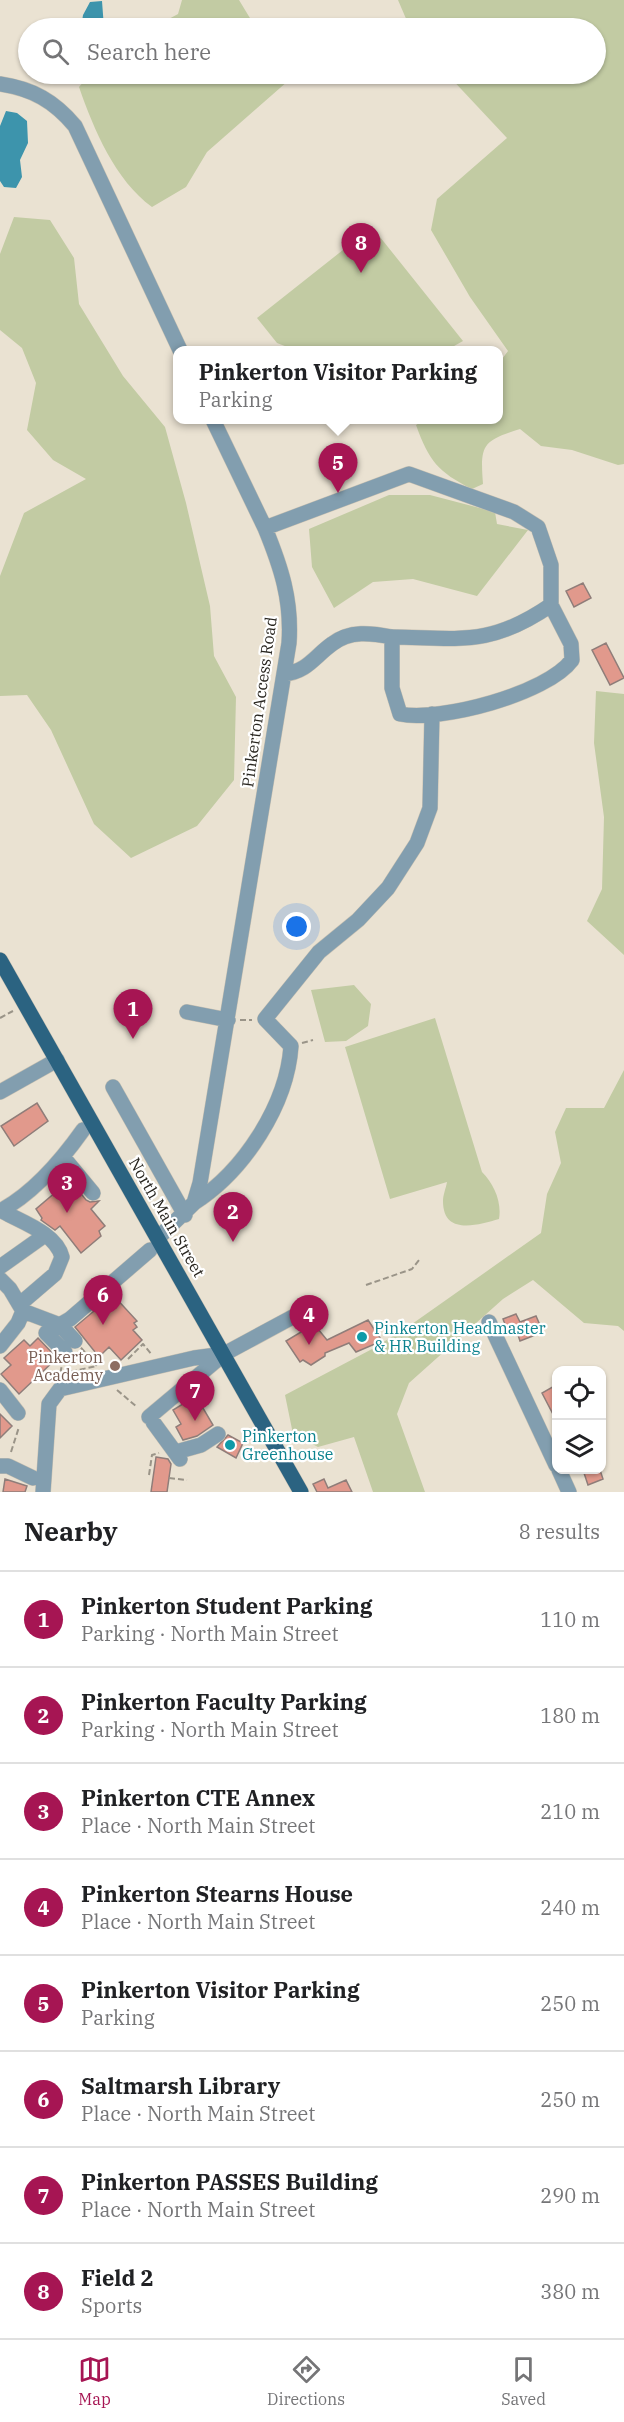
<!DOCTYPE html>
<meta charset="utf-8">
<style>
:root{--surface:#fff;--page:#f2f2f2;--text:#202124;--muted:#757577;--line:#e0e0e0;--accent:#a61553}
body{margin:0;font-family:"IBM Plex Serif",serif;background:var(--page);color:var(--text)}
.controls{position:absolute;right:18px;bottom:18px;display:grid;overflow:hidden;border-radius:12px;box-shadow:0 2px 4px #0004}
.controls button{width:54px;height:54px;display:grid;place-items:center;padding:0;border:0;border-bottom:2px solid var(--line);background:var(--surface);color:var(--text);font:30px sans-serif}
.you{position:absolute;left:297px;top:927px;width:21px;height:21px;margin:-15px;border:4px solid #fff;border-radius:50%;background:#1a73e8;box-shadow:0 0 0 9px #1a73e833}
.badge{display:grid;place-items:center;width:39px;height:39px;border-radius:50%;background:var(--accent);color:#fff;font-size:20px;font-weight:700}
.pin{position:absolute;translate:-50% -50px;filter:drop-shadow(0 2px 3px #0008)}
.pin::after{content:'';position:absolute;top:32px;width:21px;height:18px;background:inherit;clip-path:polygon(0 0,100% 0,50% 100%)}
.popup{position:absolute;left:173px;top:346px;width:330px;height:78px;box-sizing:border-box;display:grid;place-content:center;border-radius:12px;background:var(--surface);filter:drop-shadow(0 2px 4px #0005);font-size:20px;white-space:nowrap;color:var(--muted)}
.popup b{font-size:22px;color:var(--text)}
.popup::after{content:'';position:absolute;left:50%;top:100%;margin-left:-12px;border:12px solid transparent;border-top-color:var(--surface)}
.list{margin:0;padding:0;list-style:none}
h2{display:flex;justify-content:space-between;align-items:center;height:78px;margin:0;padding:0 24px;font-size:26px}
h2 small{font-size:20px;font-weight:400;color:var(--muted)}
.list li{display:grid;grid-template-columns:39px 1fr auto;gap:18px;align-items:center;box-sizing:border-box;height:96px;padding:0 24px;border-top:2px solid var(--line)}
.list b{display:block;font-size:22px;white-space:nowrap}
.list p{margin:0;font-size:20px;white-space:nowrap;color:var(--muted)}
.list em{font-size:20px;font-style:normal;color:var(--muted)}
.icon{flex:none;width:33px;height:33px;fill:none;stroke:currentColor;stroke-width:2;stroke-linecap:round;stroke-linejoin:round}
.map{position:relative;flex:none;width:624px;height:1492px;overflow:hidden}
.search{position:absolute;background:var(--surface);box-shadow:0 2px 4px #0004;left:18px;right:18px;top:18px;height:66px;display:flex;align-items:center;gap:15px;box-sizing:border-box;padding:0 21px;border-radius:33px;color:var(--muted);font-size:22px}
.sheet{height:846px;background:var(--surface)}
nav{display:flex;justify-content:space-around;align-items:center;box-sizing:border-box;height:84px;border-top:2px solid var(--line);background:var(--surface);font-size:16px;color:var(--muted)}
nav a{display:grid;justify-items:center;gap:3px}
nav .on{color:var(--accent)}
.map>svg:first-child{display:block}
.green{fill:#c2cba3}
.water{fill:#3d94ac}
.building{fill:#e1998c;stroke:#8f7d79;stroke-width:1.5}
.lines{fill:none;stroke-linecap:round;stroke-linejoin:round}
.minor-casing{stroke:#c7c0b2;stroke-width:16}
.major-casing{stroke:#c7c0b2;stroke-width:16}
.path{stroke:#9a9488;stroke-width:2;stroke-dasharray:6 3;stroke-linecap:butt}
.minor{stroke:#829eaf;stroke-width:15}
.major{stroke:#2b6381;stroke-width:15}
.culture-dot{fill:#0f9aa8;stroke:#fff;stroke-width:2}
.education-dot{fill:#8d6e63;stroke:#fff;stroke-width:2}
.labels{text-anchor:middle;dominant-baseline:central;stroke-width:4.5;stroke-linejoin:round;paint-order:stroke}
.street-label{font-size:16px;fill:#28251f;stroke:#fff}
.culture-label{font-size:16px;fill:#0d838f;stroke:#fff;text-anchor:start}
.education-label{font-size:16px;fill:#785e54;stroke:#fff;text-anchor:end}
</style>
<div class="map">
<svg width="624" height="1492" viewBox="0 0 624 1492">
<rect width="100%" height="100%" fill="#eae2d2"/>
<path class="green" d="M182,0H239L256,28H152L178,14Z
M398,0H624V464L618,465L572,450L541,446L520,429C482,441 480,445 483,484L472,489C438,472 429,461 416,425L424,420H499V363L508,351L470,297L431,230L437,199L507,138L447,74H596V28H410Z
M90,74H283L288,81L207,152L186,187L152,207C115,180 94,130 79,87Z
M14,217L50,220L74,258L79,304L123,376L165,427L186,503L210,606L214,656L236,697L234,780L197,826L131,858L94,824L51,730L27,695L0,696V576L24,513L86,479L53,460L27,430L36,383L22,348L0,330V254Z
M372,227L463,341L447,350H295L277,343L257,318Z
M389,495H430L495,512L497,524L528,530L477,596L413,579L373,582L334,608L312,567L309,529Z
M596,691L624,694V955L587,921L602,889L604,817L594,743Z
M354,985L371,1004L368,1026L346,1041L325,1042L311,990Z
M435,1018L482,1172C494,1184 502,1202 499,1219C478,1225 443,1236 443,1201C443,1195 446,1188 447,1182L390,1199L345,1047Z
M624,1070V1331L618,1326L584,1323L533,1280L503,1299L409,1383L397,1414L425,1492H373L354,1437L318,1447L293,1434L285,1395L374,1348L412,1324L541,1233L547,1194L561,1163L555,1132L566,1108H604Z"/>
<path class="water" d="M102,1L104,28H81L83,15L90,2Z
M6,111L17,113L27,121L28,143L20,160L22,177L16,188L4,187L0,181V126Z"/>
<path class="building" d="M583,583L591,598L574,607L566,591Z
M606,643L624,678L610,685L592,650Z
M37,1103L48,1121L14,1146L1,1126Z
M70,1180L86,1200L90,1202L99,1201L91,1209L105,1226L99,1231L101,1236L81,1253L60,1226L55,1230L41,1220L42,1218L36,1209Z
M113,1295L137,1321L134,1323L137,1327L133,1330L142,1340L121,1360L109,1347L99,1357L75,1327Z
M516,1314L520,1322L536,1316L543,1332L520,1341L517,1332L509,1335L503,1319Z
M368,1320L382,1341L356,1352L349,1343L325,1353V1356L311,1365L303,1360L300,1362L286,1341L306,1329L310,1334L318,1329L327,1340Z
M38,1338L57,1358L19,1394L1,1374L11,1365L4,1358L24,1340L30,1346Z
M556,1385V1420L542,1393Z
M186,1402L193,1414L203,1408L213,1425L197,1436L183,1440L176,1427L181,1424L173,1410Z
M0,1414L12,1426L0,1438Z
M228,1435L243,1443L236,1458L217,1447Z
M156,1457L168,1459L171,1464L167,1492H151Z
M583,1470H600L603,1479L588,1485Z
M5,1479L27,1486L25,1492H3Z
M324,1479L328,1488L346,1480L352,1492H317L313,1484Z"/>
<g class="lines">
<g class="minor-casing">
<path id="minor" d="M0,84C33,89 54,101 75,126L180,350
M213,420L265,528
M284,674C307,672 315,656 332,644C350,630 371,633 392,637
M187,1012L228,1020
M113,1087L185,1215
M0,1092L57,1060
M64,1158L93,1193
M194,1203C244,1171 287,1105 291,1046L265,1019L319,952L358,920L388,888L417,843L430,808L432,714
M0,1211C34,1193 61,1161 83,1130
M2,1211C21,1222 56,1233 62,1257L55,1274L20,1304
M158,1238L194,1203L200,1183L289,643C292,600 281,567 265,528L409,474L514,512L538,527L551,565V605L571,644L572,660C547,694 440,722 400,714L392,688V637C460,638 490,647 551,605
M0,1267L45,1235
M0,1279L10,1289L23,1311
M489,1322L556,1465
M0,1346L18,1323L23,1311L60,1325L75,1341
M65,1352L46,1333L70,1319L150,1250
M224,1354L300,1313
M0,1390L18,1413
M153,1422L180,1459
M176,1452L201,1445L218,1434
M0,1466H8L33,1478
M559,1470L569,1492
M43,1492L49,1404L60,1389L194,1358L224,1354L149,1417"/>
</g>
<g class="major-casing">
<path id="major" d="M0,960L301,1492"/>
</g>
<path class="path" d="M0,1018L13,1011
M240,1020H252
M302,1043L313,1040
M366,1285L412,1269L419,1260
M75,1341L97,1366L60,1374L65,1352Z
M128,1359L143,1344L152,1355
M117,1390L137,1407
M11,1452L19,1427
M149,1475L152,1455L159,1453
M169,1478L187,1480"/>
<use href="#minor" class="minor"/>
<use href="#major" class="major"/>
</g>
<g class="culture-dot">
<circle cx="362" cy="1337" r="6"/>
<circle cx="230" cy="1445" r="6"/>
</g>
<circle class="education-dot" cx="115" cy="1366" r="6"/>
<g class="labels">
<g class="street-label">
<text transform="translate(259 702) rotate(-82)">Pinkerton Access Road</text>
<text transform="translate(167 1217) rotate(60)">North Main Street</text>
</g>
<g class="culture-label">
<text x="374" y="1328">Pinkerton Headmaster<tspan x="374" dy="18">&amp; HR Building</tspan></text>
<text x="242" y="1436">Pinkerton<tspan x="242" dy="18">Greenhouse</tspan></text>
</g>
<g class="education-label">
<text x="103" y="1357">Pinkerton<tspan x="103" dy="18">Academy</tspan></text>
</g>
</g>
</svg>
<div class="controls">
<button><svg class="icon" aria-label="locate" viewBox="0 0 24 24"><circle cx="12" cy="12" r="6"/><path d="M12 2v4M12 18v4M2 12h4M18 12h4"/></svg></button>
<button><svg class="icon" aria-label="layers" viewBox="0 0 24 24"><path d="M12 4l9 5-9 5-9-5zM3 14l9 5 9-5"/></svg></button>
</div>
<div class="you"></div>
<div class="pin badge" style="left:133px;top:1039px">1</div>
<div class="pin badge" style="left:233px;top:1242px">2</div>
<div class="pin badge" style="left:67px;top:1213px">3</div>
<div class="pin badge" style="left:309px;top:1345px">4</div>
<div class="pin badge" style="left:338px;top:493px">5</div>
<div class="popup"><b>Pinkerton Visitor Parking</b>Parking</div>
<div class="pin badge" style="left:103px;top:1325px">6</div>
<div class="pin badge" style="left:195px;top:1421px">7</div>
<div class="pin badge" style="left:361px;top:273px">8</div>
<div class="search"><svg class="icon" aria-label="search" viewBox="0 0 24 24"><circle cx="10" cy="10" r="6"/><path d="M15 15l6 6"/></svg>Search here</div>
</div>
<section class="sheet">
<h2>Nearby<small>8 results</small></h2>
<ul class="list">
<li><span class="badge">1</span><div><b>Pinkerton Student Parking</b><p>Parking · North Main Street</p></div><em>110 m</em></li>
<li><span class="badge">2</span><div><b>Pinkerton Faculty Parking</b><p>Parking · North Main Street</p></div><em>180 m</em></li>
<li><span class="badge">3</span><div><b>Pinkerton CTE Annex</b><p>Place · North Main Street</p></div><em>210 m</em></li>
<li><span class="badge">4</span><div><b>Pinkerton Stearns House</b><p>Place · North Main Street</p></div><em>240 m</em></li>
<li><span class="badge">5</span><div><b>Pinkerton Visitor Parking</b><p>Parking</p></div><em>250 m</em></li>
<li><span class="badge">6</span><div><b>Saltmarsh Library</b><p>Place · North Main Street</p></div><em>250 m</em></li>
<li><span class="badge">7</span><div><b>Pinkerton PASSES Building</b><p>Place · North Main Street</p></div><em>290 m</em></li>
<li><span class="badge">8</span><div><b>Field 2</b><p>Sports</p></div><em>380 m</em></li>
</ul>
</section>
<nav>
<a class="on"><svg class="icon" aria-label="map" viewBox="0 0 24 24"><path d="M3 6l6-2 6 2 6-2v14l-6 2-6-2-6 2zM9 4v14M15 6v14"/></svg>Map</a>
<a><svg class="icon" aria-label="directions" viewBox="0 0 24 24"><path d="M12 3l9 9-9 9-9-9zM9 14v-3h6M13 9l2 2-2 2"/></svg>Directions</a>
<a><svg class="icon" aria-label="saved" viewBox="0 0 24 24"><path d="M7 4h10v16l-5-4-5 4z"/></svg>Saved</a>
</nav>
